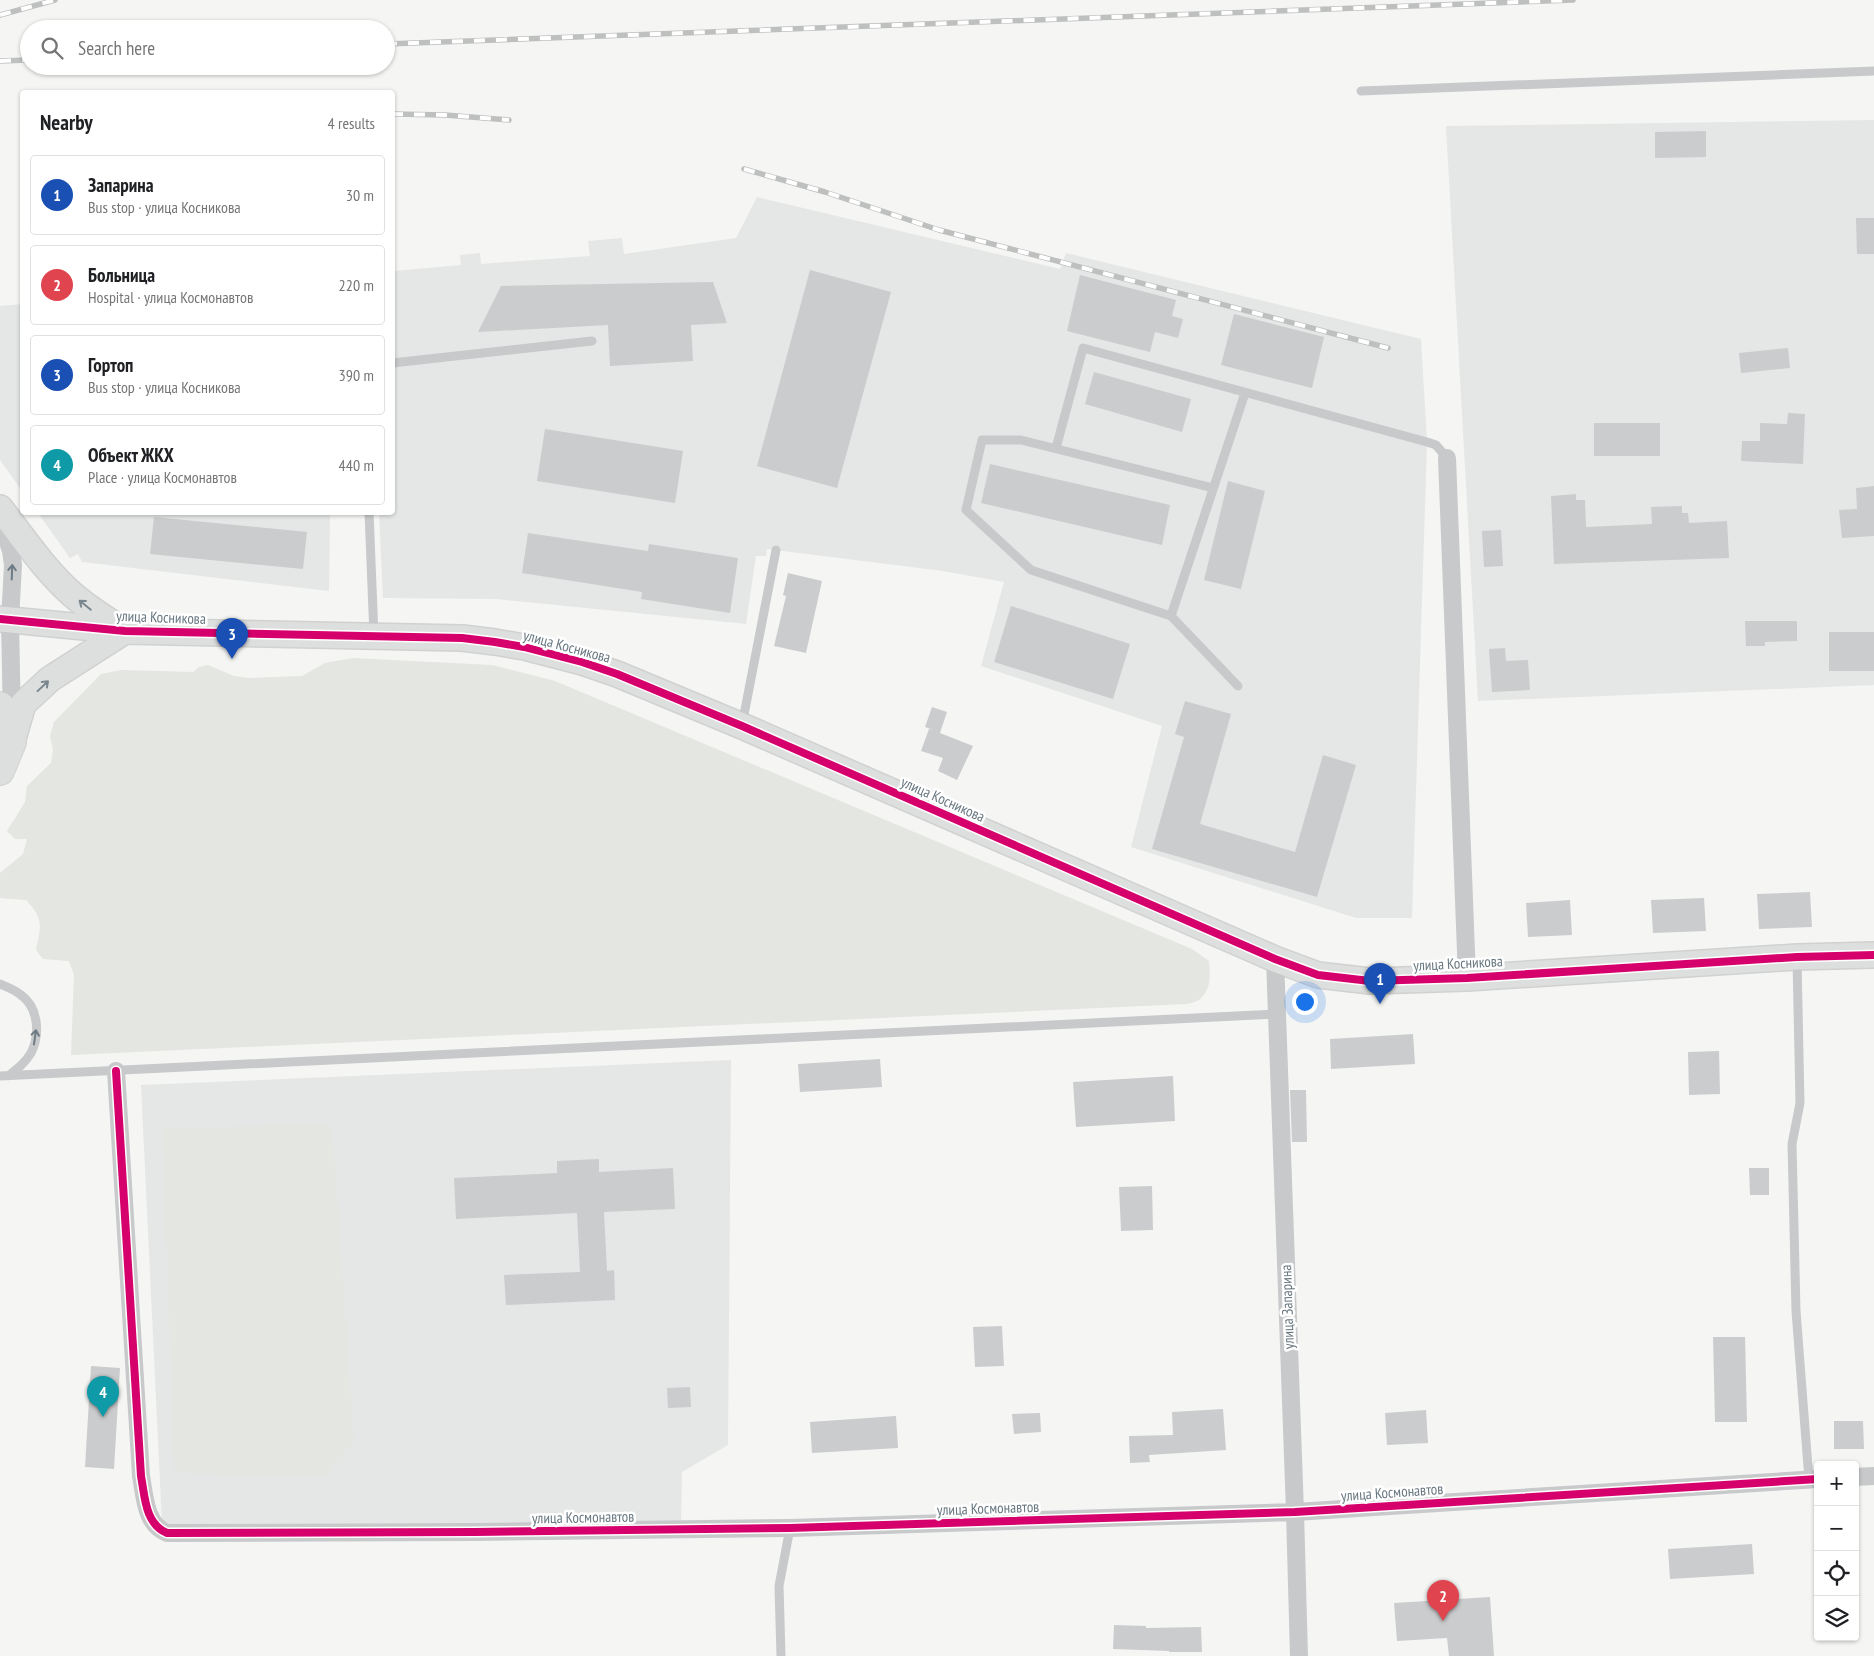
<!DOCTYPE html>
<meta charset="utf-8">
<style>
:root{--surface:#fff;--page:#f6f6f6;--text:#202124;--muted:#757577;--line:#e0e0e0;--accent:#ea580c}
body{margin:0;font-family:"PT Sans Narrow",sans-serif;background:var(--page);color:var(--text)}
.controls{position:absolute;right:15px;bottom:15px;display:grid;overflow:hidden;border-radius:5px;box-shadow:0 1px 4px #0004}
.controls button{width:45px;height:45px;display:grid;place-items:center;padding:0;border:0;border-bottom:1px solid var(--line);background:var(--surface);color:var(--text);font:25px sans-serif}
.you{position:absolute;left:1304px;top:1001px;width:18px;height:18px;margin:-12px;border:4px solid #fff;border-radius:50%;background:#1a73e8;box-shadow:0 0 0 8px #1a73e833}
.badge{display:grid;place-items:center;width:32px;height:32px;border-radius:50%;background:var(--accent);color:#fff;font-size:16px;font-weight:700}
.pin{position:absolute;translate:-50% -41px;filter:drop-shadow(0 1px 2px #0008)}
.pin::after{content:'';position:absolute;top:26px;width:18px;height:15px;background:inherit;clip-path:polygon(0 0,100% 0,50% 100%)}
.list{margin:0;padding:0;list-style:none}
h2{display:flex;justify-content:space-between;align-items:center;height:65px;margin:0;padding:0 20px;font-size:21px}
h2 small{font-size:16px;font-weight:400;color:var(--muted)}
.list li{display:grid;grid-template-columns:32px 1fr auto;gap:15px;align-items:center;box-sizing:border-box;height:80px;margin:0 10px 10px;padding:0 10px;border:1px solid var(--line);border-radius:5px}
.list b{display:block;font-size:19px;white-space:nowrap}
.list p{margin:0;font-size:16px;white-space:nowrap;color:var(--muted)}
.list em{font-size:16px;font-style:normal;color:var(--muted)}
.icon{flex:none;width:28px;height:28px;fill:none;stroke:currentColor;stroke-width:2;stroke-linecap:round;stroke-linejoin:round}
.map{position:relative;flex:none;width:1874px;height:1656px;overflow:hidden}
.search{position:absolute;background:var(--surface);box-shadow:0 1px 4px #0004;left:20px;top:20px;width:375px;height:55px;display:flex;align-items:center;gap:12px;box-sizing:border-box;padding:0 18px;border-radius:28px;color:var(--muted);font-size:19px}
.panel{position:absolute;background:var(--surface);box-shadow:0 1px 4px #0004;left:20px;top:90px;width:375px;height:425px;border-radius:5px}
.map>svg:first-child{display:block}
.built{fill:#e5e6e6}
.green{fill:#e3e6e1}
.building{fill:#cbcccd}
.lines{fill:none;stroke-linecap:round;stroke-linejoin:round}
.secondary-casing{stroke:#d1d1d1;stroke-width:28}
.primary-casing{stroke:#d1d2d2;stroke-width:30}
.lane{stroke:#c7c9ca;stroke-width:9}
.street{stroke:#c7c9ca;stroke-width:18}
.secondary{stroke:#dddede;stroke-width:25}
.primary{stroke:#dddede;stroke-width:28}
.rail-casing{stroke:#bebfbf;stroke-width:5.5}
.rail{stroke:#fff;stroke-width:4;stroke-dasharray:11;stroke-linecap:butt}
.cycleway-casing{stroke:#fff;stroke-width:11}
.cycleway{stroke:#d6006c;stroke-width:8}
.oneway{stroke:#6d7b84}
.oneway2{stroke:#7a868e}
.labels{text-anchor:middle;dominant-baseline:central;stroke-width:5;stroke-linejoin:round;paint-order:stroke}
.street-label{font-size:15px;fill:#687780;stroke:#fff}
</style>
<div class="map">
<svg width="1874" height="1656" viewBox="0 0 1874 1656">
<rect width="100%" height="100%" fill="#f5f5f4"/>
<path class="built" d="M1874,120V685L1478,701L1446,126Z
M757,197L1060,269L1066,253L1421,339L1427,442L1412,918H1356L1131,847L1162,726L981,666L1004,582L943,571L767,549L766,556H756L746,624L496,599L383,598L379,513L392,512L393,271L461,265L460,255L480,253L481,264L590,256L588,241L622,238L624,254L736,238Z
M22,304V491L0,460V306Z
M38,513H330L329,591L82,562L78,554L70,558Z
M731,1060L728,1445L682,1472L681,1522L162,1524L141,1085Z"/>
<path class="green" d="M353,658L492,665L555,681L1192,949L1209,961C1210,974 1212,990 1199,1000C1196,1002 1190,1003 1187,1004L71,1055L74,975L69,961L43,959L36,950C41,926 44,919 26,900L0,898V873L23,854L27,839H15L7,831L25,802L27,786L51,763L53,750L50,736L54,722L101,674L121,670L193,672L199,667L208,665L234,676L250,678L302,676L325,663Z
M332,1125L354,1442L323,1476L175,1473L162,1128Z"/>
<path class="building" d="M1706,131V157L1655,158V132Z
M1856,218H1874V254H1857Z
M810,270L891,292L837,488L757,466Z
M1080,275L1176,300L1172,316L1183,319L1178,338L1155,332L1150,352L1067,331Z
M713,282L727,323L691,325L693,361L610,366L608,325L478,332L501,286Z
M1234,314L1324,337L1312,388L1221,365Z
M1788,348L1790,368L1741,373L1739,353Z
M1094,372L1191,399L1182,432L1085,404Z
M1788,413L1805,414L1803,464L1741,461L1742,441H1760V423L1787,424Z
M1594,423H1660V456H1594Z
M545,429L683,451L675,503L537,481Z
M990,464L1170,505L1162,545L981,503Z
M1228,481L1265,491L1241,589L1204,580Z
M1874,486V536L1842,538L1839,510L1857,509L1856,488Z
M1576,494V500H1585L1586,527L1652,524L1651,507L1682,506V513H1688L1689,523L1727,521L1729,558L1554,564L1551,496Z
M154,517L307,532L303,569L150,554Z
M1501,530L1503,566L1484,567L1482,531Z
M528,533L648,551L649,544L738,558L730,613L641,599L642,592L522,573Z
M788,573L822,581L806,653L774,646L786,596L783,595Z
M1011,606L1130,644L1113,699L994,662Z
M1745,621H1797V641L1765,642V646H1746Z
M1829,632H1874V671H1829Z
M1505,648L1506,661L1528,660L1530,690L1492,692L1489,649Z
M1185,701L1231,714L1200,824L1295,852L1323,755L1356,765L1317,897L1152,849L1184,737L1175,734Z
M932,707L947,712L940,733L973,746L957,780L938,771L943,758L921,751L929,729L933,730L925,727Z
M1810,892L1812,927L1759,929L1757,894Z
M1704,898L1706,931L1653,933L1651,900Z
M1570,900L1572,935L1528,937L1526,903Z
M1413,1034L1415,1064L1331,1069L1330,1039Z
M1719,1051L1720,1094L1689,1095L1688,1052Z
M880,1059L882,1087L800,1092L798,1064Z
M1173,1076L1175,1121L1076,1127L1073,1082Z
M1290,1090H1306L1307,1142H1292Z
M599,1159V1172L673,1168L675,1209L604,1212L607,1271L614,1270L615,1300L506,1305L504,1275L580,1272L577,1213L456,1219L454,1178L557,1173V1161Z
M1749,1168H1769V1195H1750Z
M1152,1186L1153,1230L1121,1231L1119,1187Z
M1002,1326L1004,1366L975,1367L973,1327Z
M1713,1337H1745L1747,1422H1715Z
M91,1366L120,1368L114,1469L85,1467Z
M690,1387L691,1407L668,1408L667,1388Z
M1223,1409L1226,1450L1149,1455L1150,1462L1130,1463L1129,1436L1173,1435L1172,1412Z
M1426,1410L1428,1443L1387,1445L1385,1413Z
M1040,1413L1041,1432L1014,1434L1012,1414Z
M896,1416L898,1448L812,1453L810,1422Z
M1834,1421H1863L1864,1449H1834Z
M1752,1544L1754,1574L1670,1579L1668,1549Z
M1490,1597L1494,1656H1449L1447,1638L1397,1641L1394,1603Z
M1114,1625L1146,1626V1628L1201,1627L1202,1652H1169V1651L1113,1649Z"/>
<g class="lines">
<g class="secondary-casing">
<path id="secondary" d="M0,508C23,537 45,571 73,595C88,608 104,618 121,629
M0,619L125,631L462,638L495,642L524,647L582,662L617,674L742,726L1275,959L1318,975L1370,981L1467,978L1797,957L1874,955
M12,742L23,704L50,679L125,631"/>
</g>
<g class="primary-casing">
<path id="primary" d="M0,706L12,742L0,771"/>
</g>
<path class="lane" d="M1361,91L1874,71
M392,363L592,341
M1056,448L1083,348L1427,442L1436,445L1447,458
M1213,488L1021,440H982L966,510L1031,570L1171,616L1245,393
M369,512L374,636
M1171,616L1238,686
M742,725L776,550
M1797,959L1800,1103L1792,1144L1796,1311L1809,1480
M0,984C7,987 15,990 21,995C39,1008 40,1035 31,1053C25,1063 17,1069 8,1076
M0,1076L1276,1014
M781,1656L779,1586L790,1528"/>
<path class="street" d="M1447,458L1467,978
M0,517L11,551L13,565L10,620L12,722
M1275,959L1295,1512L1299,1656
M116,1071L141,1476C145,1497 145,1524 167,1533L475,1532L790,1528L1295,1512L1818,1479
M1855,1477L1874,1476"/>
<use href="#secondary" class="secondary"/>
<use href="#primary" class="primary"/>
<g class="rail-casing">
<path id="rail" d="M0,15L55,0
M386,44L1573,0
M0,61L29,60
M392,114L445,115L509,120
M744,169L825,192L939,230L1388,348"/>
</g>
<use href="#rail" class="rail"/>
<g class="cycleway-casing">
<path id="cycleway" d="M0,619L125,631L462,638L495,642L524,647L582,662L617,674L742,726L1275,959L1318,975L1370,981L1467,978L1797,957L1874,955
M116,1071L141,1476C145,1497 145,1524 167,1533L475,1532L790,1528L1295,1512L1818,1479"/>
</g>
<use href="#cycleway" class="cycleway"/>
</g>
<defs><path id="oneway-shaft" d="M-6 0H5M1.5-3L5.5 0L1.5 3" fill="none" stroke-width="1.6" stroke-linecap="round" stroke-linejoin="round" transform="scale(1.25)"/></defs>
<g class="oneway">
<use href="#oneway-shaft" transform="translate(12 572) rotate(-88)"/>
<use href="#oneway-shaft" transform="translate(35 1037) rotate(-82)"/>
</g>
<g class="oneway2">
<use href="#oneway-shaft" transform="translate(85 605) rotate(-141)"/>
<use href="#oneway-shaft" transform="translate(43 686) rotate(-43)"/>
</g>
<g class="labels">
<g class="street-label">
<text transform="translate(161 617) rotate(2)">улица Косникова</text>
<text transform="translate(567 646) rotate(15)">улица Косникова</text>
<text transform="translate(943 799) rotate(24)">улица Косникова</text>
<text transform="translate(1458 963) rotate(-3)">улица Косникова</text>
<text transform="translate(1287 1307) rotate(-92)">улица Запарина</text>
<text transform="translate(1392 1492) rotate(-4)">улица Космонавтов</text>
<text transform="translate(988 1508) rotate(-2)">улица Космонавтов</text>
<text transform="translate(583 1517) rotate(-1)">улица Космонавтов</text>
</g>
</g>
</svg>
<div class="controls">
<button>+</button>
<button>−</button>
<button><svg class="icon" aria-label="locate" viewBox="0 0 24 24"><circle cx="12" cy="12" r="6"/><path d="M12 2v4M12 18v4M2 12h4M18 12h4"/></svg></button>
<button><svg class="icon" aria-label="layers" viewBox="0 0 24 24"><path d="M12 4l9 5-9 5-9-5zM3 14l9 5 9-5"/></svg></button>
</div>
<div class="you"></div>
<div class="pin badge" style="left:1380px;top:1004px;background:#1a4fb4">1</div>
<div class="pin badge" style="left:1443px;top:1621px;background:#e0444e">2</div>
<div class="pin badge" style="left:232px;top:659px;background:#1a4fb4">3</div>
<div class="pin badge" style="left:103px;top:1417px;background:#0f9aa8">4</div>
<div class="search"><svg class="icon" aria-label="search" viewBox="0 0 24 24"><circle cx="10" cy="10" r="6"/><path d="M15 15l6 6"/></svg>Search here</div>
<section class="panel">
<h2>Nearby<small>4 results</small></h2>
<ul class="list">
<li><span class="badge" style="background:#1a4fb4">1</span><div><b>Запарина</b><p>Bus stop · улица Косникова</p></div><em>30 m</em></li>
<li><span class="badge" style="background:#e0444e">2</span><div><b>Больница</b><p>Hospital · улица Космонавтов</p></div><em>220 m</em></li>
<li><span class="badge" style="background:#1a4fb4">3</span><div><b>Гортоп</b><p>Bus stop · улица Косникова</p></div><em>390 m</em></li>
<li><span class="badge" style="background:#0f9aa8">4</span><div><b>Объект ЖКХ</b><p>Place · улица Космонавтов</p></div><em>440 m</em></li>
</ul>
</section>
</div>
